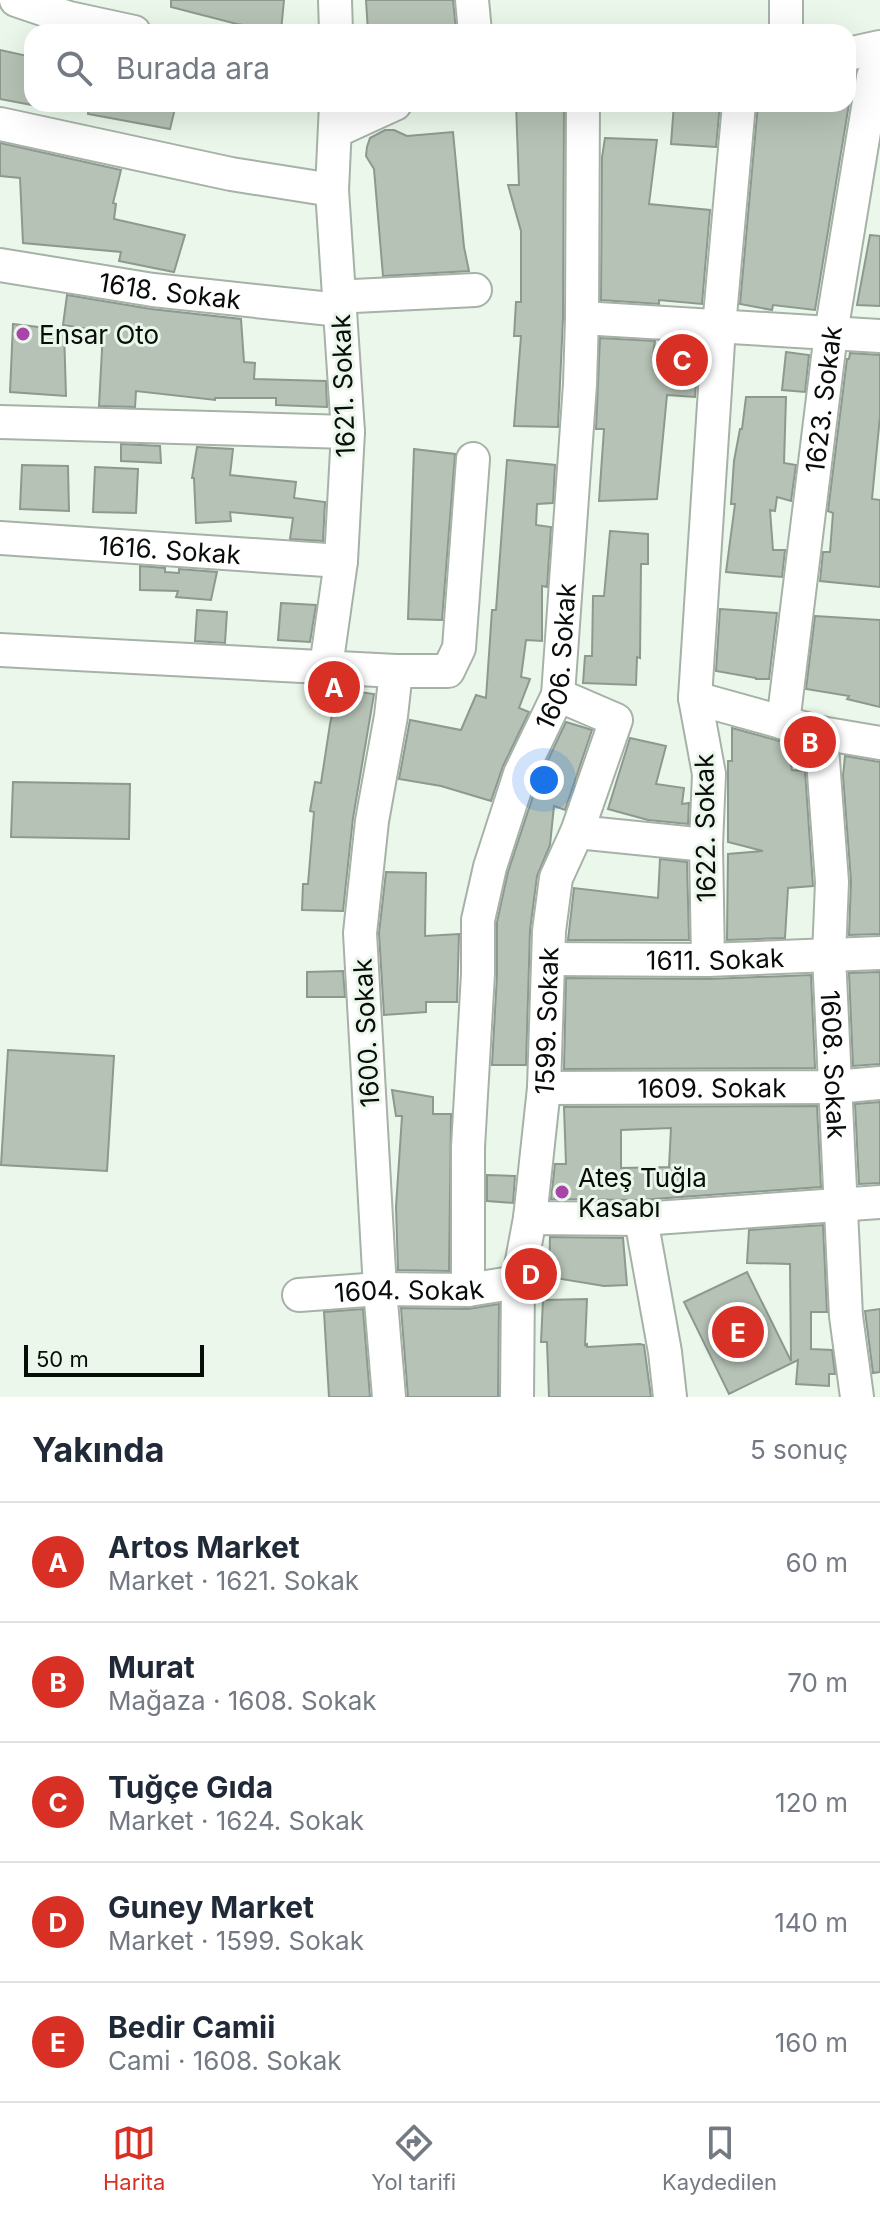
<!DOCTYPE html>
<html lang="tr">
<meta charset="utf-8">
<style>
:root{--surface:#fff;--page:#f6f6f7;--text:#1f2937;--muted:#747a83;--line:#e0e1e3;--accent:#d93025}
body{margin:0;font-family:Inter,sans-serif;background:var(--page);color:var(--text)}
.scale{position:absolute;left:24px;bottom:20px;width:180px;box-sizing:border-box;padding-left:8px;border:4px solid #090d0a;border-top:0;font-size:22px;line-height:28px;white-space:nowrap;color:#090d0a;-webkit-text-stroke:6px #ebf7eb;paint-order:stroke}
.you{position:absolute;left:544px;top:780px;width:28px;height:28px;margin:-20px;border:6px solid #fff;border-radius:50%;background:#1a73e8;box-shadow:0 0 0 12px #1a73e833}
.badge{display:grid;place-items:center;width:52px;height:52px;border-radius:50%;background:var(--accent);color:#fff;font-size:26px;font-weight:700}
.pin{position:absolute;translate:-50% -50%;border:4px solid #fff;box-shadow:0 2px 8px #0006}
.list{margin:0;padding:0;list-style:none}
h2{display:flex;justify-content:space-between;align-items:center;height:104px;margin:0;padding:0 32px;font-size:34px}
h2 small{font-size:26px;font-weight:400;color:var(--muted)}
.list li{display:grid;grid-template-columns:52px 1fr auto;gap:24px;align-items:center;box-sizing:border-box;height:120px;padding:0 32px;border-top:2px solid var(--line)}
.list b{display:block;font-size:30px;white-space:nowrap}
.list p{margin:0;font-size:26px;white-space:nowrap;color:var(--muted)}
.list em{font-size:26px;font-style:normal;color:var(--muted)}
.icon{flex:none;width:44px;height:44px;fill:none;stroke:currentColor;stroke-width:2;stroke-linecap:round;stroke-linejoin:round}
.map{position:relative;flex:none;width:880px;height:1397px;overflow:hidden}
.search{position:absolute;background:var(--surface);box-shadow:0 8px 32px #0002;left:24px;right:24px;top:24px;height:88px;display:flex;align-items:center;gap:20px;box-sizing:border-box;padding:0 28px;border-radius:24px;color:var(--muted);font-size:30px}
.sheet{height:704px;background:var(--surface)}
nav{display:flex;justify-content:space-around;align-items:center;box-sizing:border-box;height:112px;border-top:2px solid var(--line);background:var(--surface);font-size:22px;color:var(--muted)}
nav a{display:grid;justify-items:center;gap:4px}
nav .on{color:var(--accent)}
.map>svg:first-child{display:block}
.building{fill:#b6c2b6;stroke:#8d998e;stroke-width:2;fill-rule:evenodd}
.lines{fill:none;stroke-linecap:round;stroke-linejoin:round}
.minor-casing{stroke:#a6b2a7;stroke-width:36}
.minor{stroke:#fff;stroke-width:32}
.poi-dot{fill:#a945aa;stroke:#ebf7eb;stroke-width:3}
.labels{text-anchor:middle;dominant-baseline:central;stroke-width:6;stroke-linejoin:round;paint-order:stroke}
.street-label{font-size:26px;fill:#090d0a;stroke:#ebf7eb}
.poi-label{font-size:26px;fill:#090d0a;stroke:#ebf7eb;text-anchor:start}
</style>
<div class="map">
<svg width="880" height="1397" viewBox="0 0 880 1397">
<rect width="100%" height="100%" fill="#ebf7eb"/>
<path class="building" d="M171,0H284L281,31L237,24L171,7Z
M366,0H453L456,30L368,32Z
M0,50L32,57V105L0,99Z
M89,104H176L170,129L88,114Z
M516,104H564L563,318L558,427L514,426L521,336H514L516,302H521V231L508,185H519Z
M674,104H720L716,147L671,144Z
M758,104H849L815,310L773,305L772,310L740,304Z
M385,130H394L407,136L453,132L464,247L469,271L383,276L374,169L366,156L367,147L370,138Z
M605,138L657,140L649,204L710,210L702,304L659,300V304L601,300L602,157Z
M0,143L121,170L113,203L116,204L114,219L185,235L174,272L119,261L121,252L23,243L20,178L0,176Z
M870,235L880,236V306L857,305Z
M67,295L151,309L241,319L244,362L255,363L254,379L326,381L327,407L276,405V398H215V400L136,391L135,407L99,406L103,331L63,325Z
M13,324L64,330L66,396L10,392Z
M600,338L655,341L653,355L698,359L695,397L667,395L657,499L599,501L604,429H596Z
M786,352L809,355L805,392L782,390Z
M850,353L880,355V416L872,499L880,500V587L820,581L823,552H830L833,513L828,511L847,359H849Z
M746,397H786L784,463L796,465L791,501L777,497L775,511L770,510L773,550H785L782,577L726,572L735,504H731L734,461L740,429H742Z
M121,444L160,446L161,463L121,461Z
M197,447L233,449L230,475L296,482L294,498L325,502L323,541L290,539L293,518L230,512L231,521L196,523L194,478H192Z
M414,449L455,454L442,620L408,619Z
M507,460L555,465L553,503L537,504L536,525L551,527L547,587L542,586V641L526,640L521,677L530,679L519,708L529,712L503,766L491,801L441,786L399,779L410,720L461,730L476,695L486,698L492,610H496Z
M22,465L68,466L69,511L20,509Z
M95,467L138,469L136,513L93,512Z
M610,531L648,534V564H641L640,658L637,657L636,685L583,683L585,656H592L593,596H604Z
M140,566L165,568V572L179,573V569L217,572L211,600L176,597L178,591L140,590Z
M281,603L316,605L310,642L278,640Z
M720,609L777,613L769,679H756V678L716,671Z
M197,610L227,612L225,643L195,641Z
M815,616L880,620V707L847,699L849,696L806,689Z
M338,689L374,694L353,818L343,911L302,910L303,884H308L314,812L310,811L315,782L321,783L330,724Z
M566,722L592,730L565,810L554,806L550,845L537,876L530,930L526,1065H492L497,975V922L508,872L538,781Z
M732,728L787,743L792,770L805,771L813,886L788,888L785,938L727,940L728,854L763,851L728,842V761H732Z
M630,738L666,746L656,784L684,788L682,804L689,803L688,824L648,820L608,809Z
M845,756L880,762V934L849,935L851,881L843,776Z
M13,782L130,784L129,839L11,837Z
M660,859L687,862L689,940H568L574,888L658,898Z
M386,872L426,873L425,936L459,934L457,1002H426V1012L384,1015L379,933Z
M343,971L345,997H307V972Z
M880,972V1064L853,1066L849,973Z
M811,975L815,1068L564,1069L566,978L708,979Z
M8,1050L114,1056L107,1171L1,1165Z
M392,1090L433,1097V1114H451L449,1271L398,1270L396,1207L402,1116H396Z
M880,1102V1183L859,1184L855,1104Z
M817,1106L821,1187L640,1200L551,1199L555,1164H566L564,1107ZM671,1128L669,1167L621,1168V1130Z
M487,1175L515,1176L513,1203L487,1201Z
M823,1225L827,1312H811V1349L832,1350L835,1374H829V1386L796,1384L798,1360L729,1394L684,1302L747,1272L791,1361L790,1264L747,1263L749,1230Z
M550,1237L623,1238L627,1285L604,1286L549,1277Z
M587,1299L585,1345L587,1344V1347L640,1344L644,1345L651,1397H549L547,1342H541L543,1300Z
M499,1304L498,1397H408L401,1308L468,1309Z
M363,1309L370,1397H329L324,1312Z
M880,1309V1372L873,1373L865,1311Z"/>
<g class="lines">
<g class="minor-casing">
<g id="minor">
<path d="M16,0L69,18L134,32"/>
<path d="M335,0L336,32"/>
<path d="M472,0L475,32"/>
<path d="M786,32V0"/>
<path d="M848,54L880,47"/>
<path d="M0,124L231,174L332,190"/>
<path d="M336,131L395,104"/>
<path id="s1" d="M0,265L153,290L340,310"/>
<path d="M339,295L354,296L475,290"/>
<path d="M582,318L880,336"/>
<path d="M0,422L348,432"/>
<path id="s2" d="M0,538L341,561"/>
<path d="M0,650L396,671H448L459,648L473,459"/>
<path d="M326,667L341,561L348,432L332,190L336,104"/>
<path d="M695,698L821,733L880,743"/>
<path id="s3" d="M783,723L831,333L873,77"/>
<path id="s4" d="M821,733L832,882L829,956L846,1316L857,1397"/>
<path d="M577,832L706,845"/>
<path id="s5" d="M549,959L708,960L880,953"/>
<path d="M708,960L706,845L709,774L695,698L719,327L739,104"/>
<path id="s6" d="M544,1088L835,1087L880,1083"/>
<path d="M530,1218L641,1219L880,1202"/>
<path d="M641,1219L665,1352L670,1397"/>
<path id="s7" d="M468,1290V1147L478,974V920L490,867L520,774L558,695L580,384L582,318L583,104"/>
<path id="s8" d="M299,1295L380,1289L468,1290L518,1282"/>
<path d="M389,1397L380,1289L360,933L372,821L391,716L396,671"/>
<path id="s9" d="M517,1397L518,1282L530,1218L544,1088L549,931L556,878L577,832L616,720L558,695"/>
</g>
</g>
<use href="#minor" class="minor"/>
</g>
<g class="poi-dot">
<circle cx="23" cy="334" r="8"/>
<circle cx="562" cy="1192" r="8"/>
</g>
<g class="labels">
<g class="street-label">
<text stroke="none"><textPath href="#s1" startOffset="172">1618. Sokak</textPath></text>
<text transform="translate(343 386) rotate(-92)">1621. Sokak</text>
<text stroke="none"><textPath href="#s3" startOffset="326">1623. Sokak</textPath></text>
<text stroke="none"><textPath href="#s2" startOffset="170">1616. Sokak</textPath></text>
<text stroke="none"><textPath href="#s7" startOffset="648">1606. Sokak</textPath></text>
<text transform="translate(705 828) rotate(-91)">1622. Sokak</text>
<text stroke="none"><textPath href="#s5" startOffset="166">1611. Sokak</textPath></text>
<text stroke="none"><textPath href="#s9" startOffset="378">1599. Sokak</textPath></text>
<text transform="translate(366 1033) rotate(-93)">1600. Sokak</text>
<text stroke="none"><textPath href="#s4" startOffset="332">1608. Sokak</textPath></text>
<text stroke="none"><textPath href="#s6" startOffset="168">1609. Sokak</textPath></text>
<text stroke="none"><textPath href="#s8" startOffset="110">1604. Sokak</textPath></text>
</g>
<g class="poi-label">
<text x="39" y="334">Ensar Oto</text>
<text x="578" y="1177">Ateş Tuğla<tspan x="578" dy="30">Kasabı</tspan></text>
</g>
</g>
</svg>
<div class="scale">50 m</div>
<div class="you"></div>
<div class="pin badge" style="left:334px;top:687px">A</div>
<div class="pin badge" style="left:810px;top:742px">B</div>
<div class="pin badge" style="left:682px;top:360px">C</div>
<div class="pin badge" style="left:531px;top:1274px">D</div>
<div class="pin badge" style="left:738px;top:1332px">E</div>
<div class="search"><svg class="icon" aria-label="search" viewBox="0 0 24 24"><circle cx="10" cy="10" r="6"/><path d="M15 15l6 6"/></svg>Burada ara</div>
</div>
<section class="sheet">
<h2>Yakında<small>5 sonuç</small></h2>
<ul class="list">
<li><span class="badge">A</span><div><b>Artos Market</b><p>Market · 1621. Sokak</p></div><em>60 m</em></li>
<li><span class="badge">B</span><div><b>Murat</b><p>Mağaza · 1608. Sokak</p></div><em>70 m</em></li>
<li><span class="badge">C</span><div><b>Tuğçe Gıda</b><p>Market · 1624. Sokak</p></div><em>120 m</em></li>
<li><span class="badge">D</span><div><b>Guney Market</b><p>Market · 1599. Sokak</p></div><em>140 m</em></li>
<li><span class="badge">E</span><div><b>Bedir Camii</b><p>Cami · 1608. Sokak</p></div><em>160 m</em></li>
</ul>
</section>
<nav>
<a class="on"><svg class="icon" aria-label="map" viewBox="0 0 24 24"><path d="M3 6l6-2 6 2 6-2v14l-6 2-6-2-6 2zM9 4v14M15 6v14"/></svg>Harita</a>
<a><svg class="icon" aria-label="directions" viewBox="0 0 24 24"><path d="M12 3l9 9-9 9-9-9zM9 14v-3h6M13 9l2 2-2 2"/></svg>Yol tarifi</a>
<a><svg class="icon" aria-label="saved" viewBox="0 0 24 24"><path d="M7 4h10v16l-5-4-5 4z"/></svg>Kaydedilen</a>
</nav>
